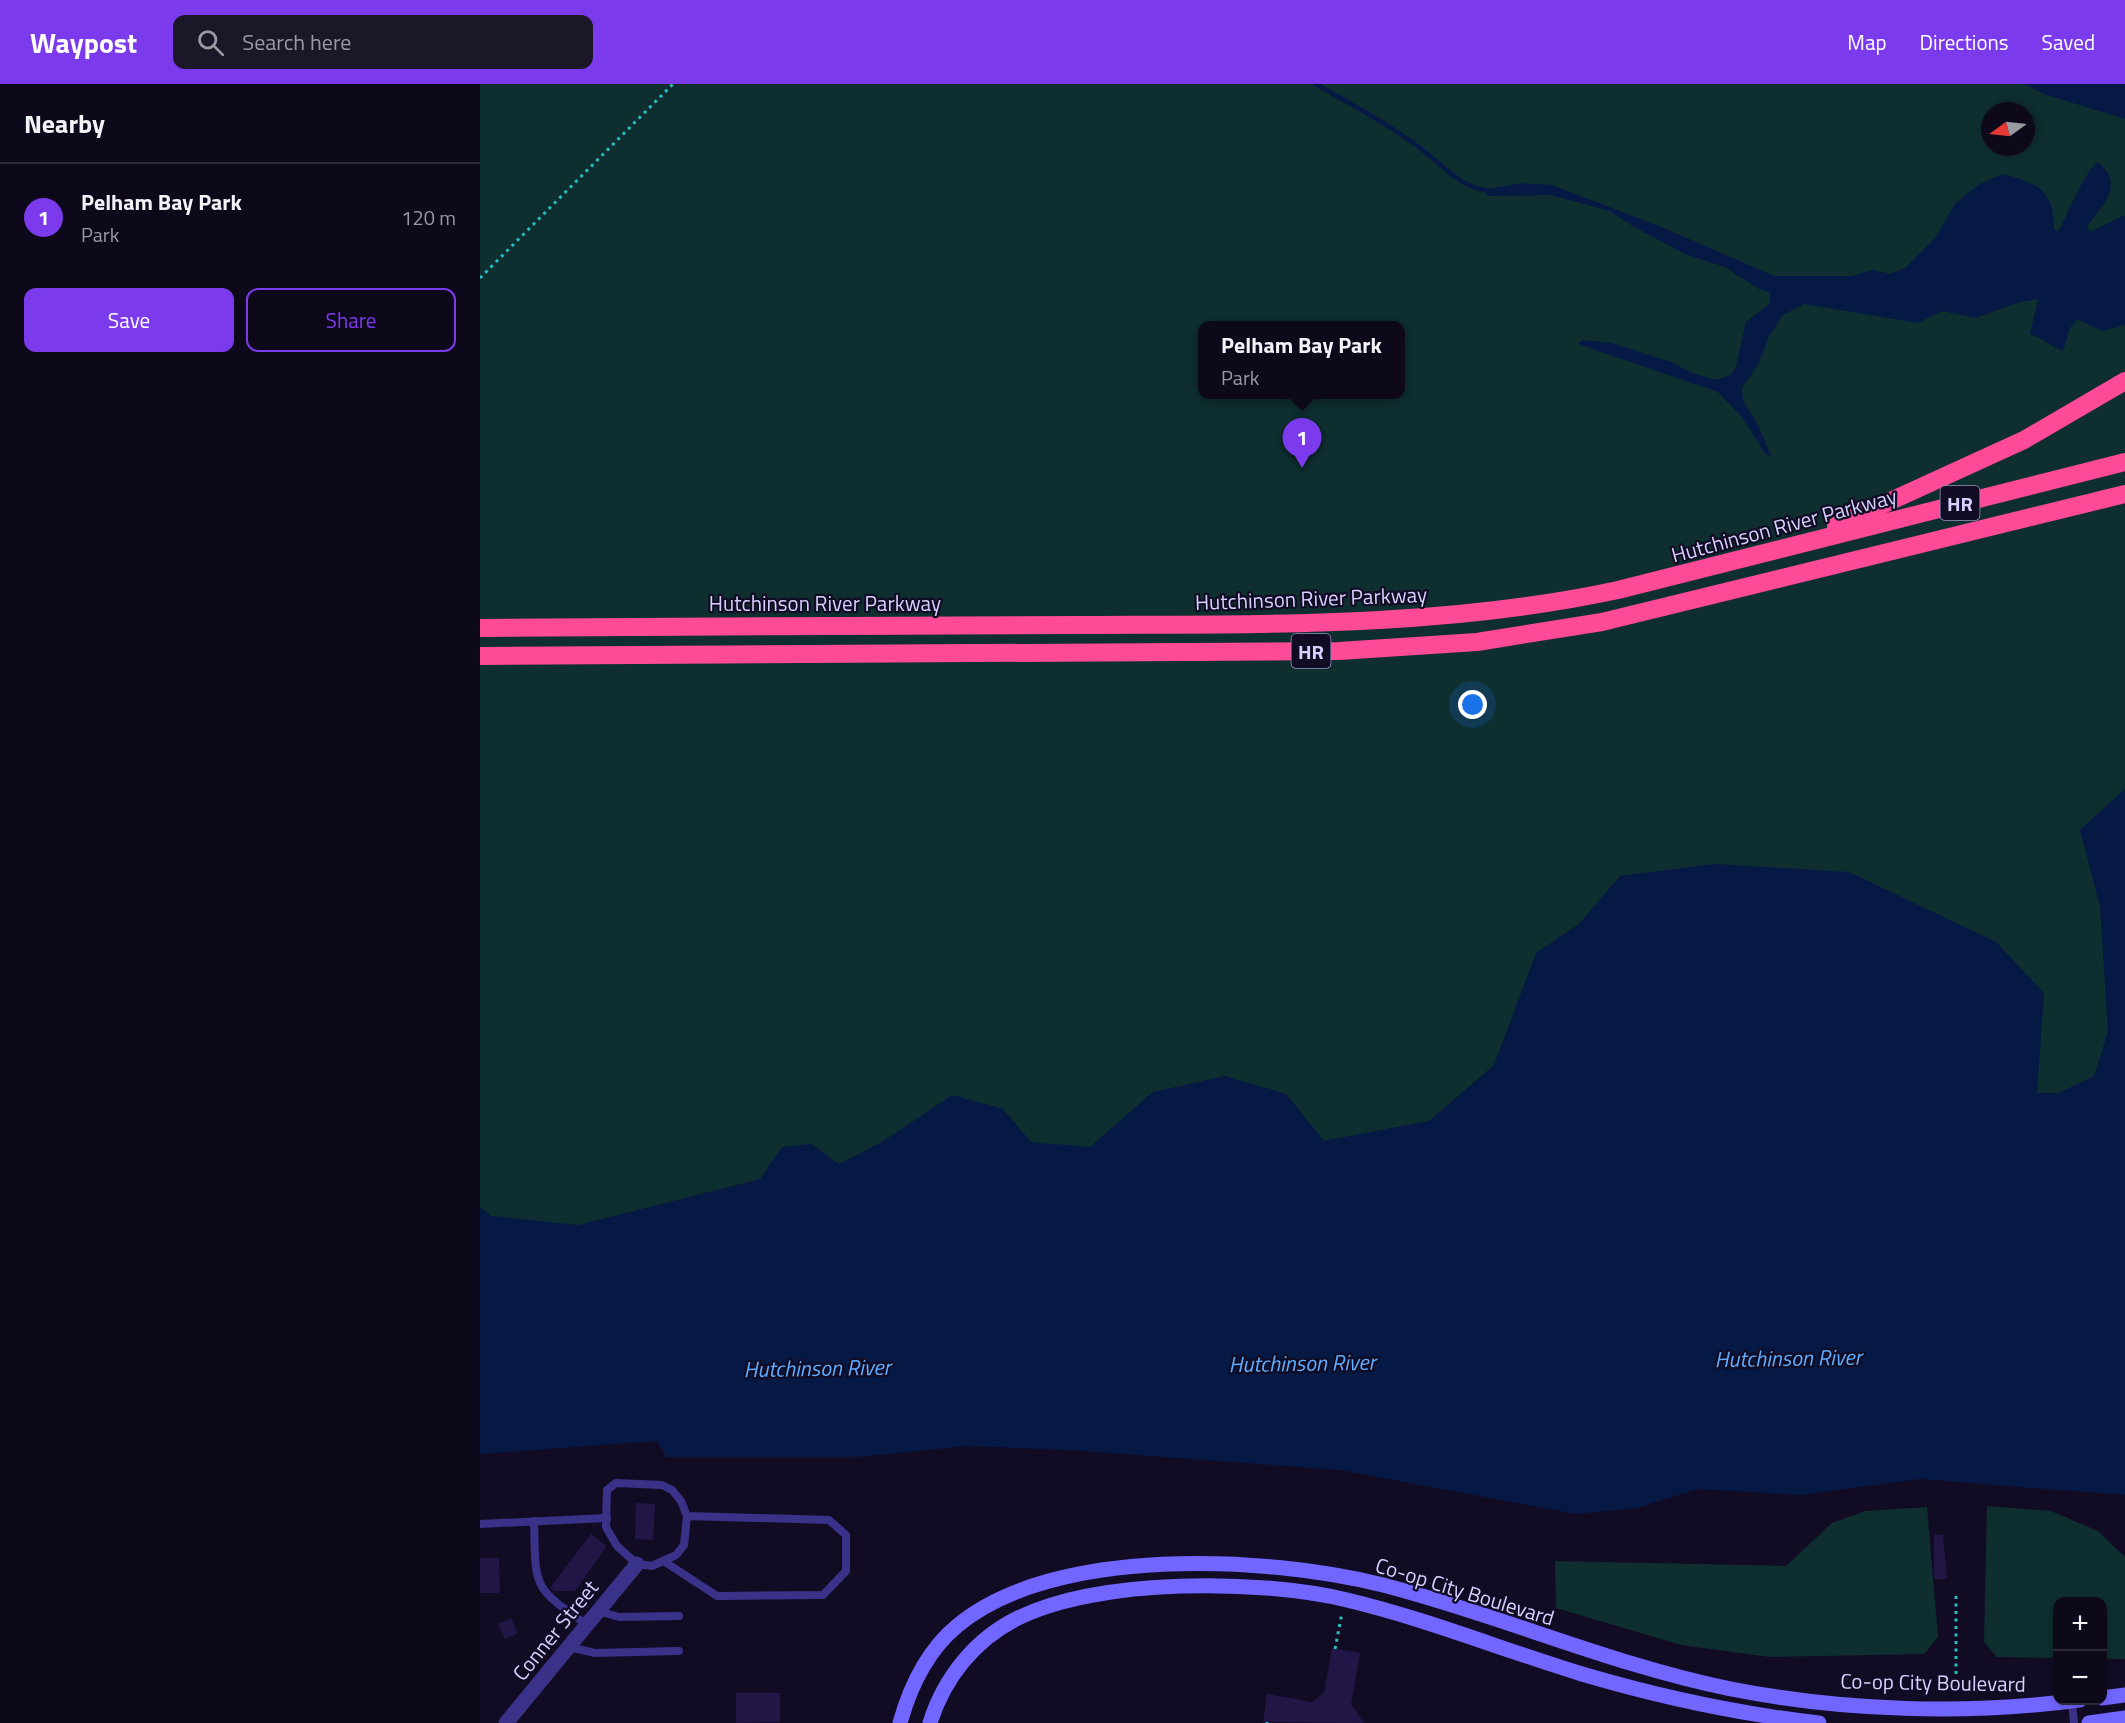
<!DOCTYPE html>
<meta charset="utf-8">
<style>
:root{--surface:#0d091b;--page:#1b1728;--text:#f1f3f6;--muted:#9a9aa3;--line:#2d2a3a;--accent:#7c3aed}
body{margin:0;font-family:"Titillium Web",sans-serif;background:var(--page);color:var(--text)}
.controls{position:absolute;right:18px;bottom:18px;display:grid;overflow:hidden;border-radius:12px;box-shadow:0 3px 9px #0003}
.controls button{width:54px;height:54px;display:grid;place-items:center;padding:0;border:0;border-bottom:2px solid var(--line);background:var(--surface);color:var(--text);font:30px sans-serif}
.compass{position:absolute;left:1501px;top:18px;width:54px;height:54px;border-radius:50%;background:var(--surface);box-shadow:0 3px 9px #0003;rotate:255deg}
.you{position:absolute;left:993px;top:621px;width:21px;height:21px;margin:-15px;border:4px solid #fff;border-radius:50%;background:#1a73e8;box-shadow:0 0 0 9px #1a73e833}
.badge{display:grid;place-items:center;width:39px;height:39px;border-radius:50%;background:var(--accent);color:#fff;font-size:20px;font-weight:700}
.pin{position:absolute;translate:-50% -50px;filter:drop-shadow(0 2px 3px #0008)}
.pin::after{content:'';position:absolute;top:32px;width:21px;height:18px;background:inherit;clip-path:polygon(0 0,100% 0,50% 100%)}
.popup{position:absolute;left:718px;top:237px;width:207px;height:78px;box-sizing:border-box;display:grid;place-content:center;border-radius:12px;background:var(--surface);filter:drop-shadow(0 2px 4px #0005);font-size:20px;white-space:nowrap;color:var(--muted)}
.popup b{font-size:22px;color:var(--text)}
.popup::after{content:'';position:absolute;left:50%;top:100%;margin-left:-12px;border:12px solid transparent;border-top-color:var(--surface)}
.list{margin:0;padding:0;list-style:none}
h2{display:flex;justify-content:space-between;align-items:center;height:78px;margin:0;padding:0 24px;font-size:26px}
h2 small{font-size:20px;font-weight:400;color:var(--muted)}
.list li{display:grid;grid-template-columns:39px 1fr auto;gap:18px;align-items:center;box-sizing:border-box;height:108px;padding:0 24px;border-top:2px solid var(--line)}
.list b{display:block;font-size:22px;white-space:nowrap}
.list p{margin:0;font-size:20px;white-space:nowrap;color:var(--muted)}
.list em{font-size:20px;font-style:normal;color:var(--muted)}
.actions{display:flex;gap:12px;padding:18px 24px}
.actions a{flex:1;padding:14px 0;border:2px solid var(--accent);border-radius:12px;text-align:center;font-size:21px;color:var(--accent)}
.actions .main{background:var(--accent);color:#fff}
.icon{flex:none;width:33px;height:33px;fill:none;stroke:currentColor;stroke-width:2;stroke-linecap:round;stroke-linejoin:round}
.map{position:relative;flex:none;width:1645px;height:1639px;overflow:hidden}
header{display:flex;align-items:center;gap:36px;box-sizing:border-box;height:84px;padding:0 30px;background:var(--accent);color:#fff}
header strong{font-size:28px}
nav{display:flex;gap:33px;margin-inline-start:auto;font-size:21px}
.search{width:420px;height:54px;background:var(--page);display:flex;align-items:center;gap:15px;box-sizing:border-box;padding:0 21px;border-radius:12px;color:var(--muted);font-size:22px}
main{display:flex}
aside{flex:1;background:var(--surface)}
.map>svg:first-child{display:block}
.green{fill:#0e2e2f;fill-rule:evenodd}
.water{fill:#051944}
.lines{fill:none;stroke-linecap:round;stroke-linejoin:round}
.stream{stroke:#051944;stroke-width:4.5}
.building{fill:#221647}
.path{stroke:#22bfbe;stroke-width:3;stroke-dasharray:3 4.5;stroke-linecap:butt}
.lane{stroke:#3a3288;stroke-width:8}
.street{stroke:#3a3288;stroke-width:15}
.secondary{stroke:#7166ff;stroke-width:15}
.highway{stroke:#ff4a98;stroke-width:18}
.labels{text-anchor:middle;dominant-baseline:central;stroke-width:4.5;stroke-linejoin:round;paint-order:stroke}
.shield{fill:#110c24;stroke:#9c94bd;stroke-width:1.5}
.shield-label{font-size:20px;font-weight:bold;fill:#d7cfff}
.street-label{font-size:21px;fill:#d7cfff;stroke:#110c24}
.water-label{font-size:22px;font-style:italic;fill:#5dacff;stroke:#110c24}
</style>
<header>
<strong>Waypost</strong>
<div class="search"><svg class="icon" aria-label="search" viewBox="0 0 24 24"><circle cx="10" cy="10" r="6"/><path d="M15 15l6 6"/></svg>Search here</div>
<nav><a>Map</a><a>Directions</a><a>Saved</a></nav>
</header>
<main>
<aside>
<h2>Nearby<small></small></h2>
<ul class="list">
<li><span class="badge">1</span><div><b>Pelham Bay Park</b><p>Park</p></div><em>120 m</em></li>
</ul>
<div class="actions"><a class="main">Save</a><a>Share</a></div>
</aside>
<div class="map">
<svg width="1645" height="1639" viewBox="0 0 1645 1639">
<rect width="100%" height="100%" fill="#110c24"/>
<path class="green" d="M0,0H1645V1122L0,1173ZM1510,27H1546V63H1510ZM723,242H921V310H723Z
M1507,1422L1571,1427L1618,1447L1645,1473V1575H1623L1622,1518H1578L1577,1574L1517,1573L1504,1558Z
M1447,1423L1458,1553L1444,1570L1290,1573L1201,1561L1076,1524L1075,1477L1306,1482L1352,1439L1385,1427Z"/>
<path class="water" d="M1544,0H1645V35L1564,10Z
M1618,78C1645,101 1624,120 1607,142L1610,148L1645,131V241L1622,247L1597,235L1590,244L1583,267C1571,263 1563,254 1550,250L1558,215L1540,218L1496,234L1462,227L1438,239L1324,220L1303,231L1289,252L1278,281L1262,304L1263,317L1276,337L1292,374L1285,369L1262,333L1238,308L1098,260L1103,256L1132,259L1191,278L1212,289L1235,296L1251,291L1256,282L1266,238L1290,220V208L1279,205L1245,183L1207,171L1154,143L1130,127L1070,111L1007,112L1005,106L1041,99L1072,101L1184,144L1294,192H1372L1393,186L1410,190L1425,184L1455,154L1475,120L1498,101L1523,90C1561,101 1573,106 1574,145L1578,148C1588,130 1604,88 1618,78Z
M1645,705V1411L1440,1395L1320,1411L1217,1405L1158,1424L1096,1430L860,1386L590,1366L486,1362L379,1373H186L177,1357L0,1370V1123L11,1132L98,1141L280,1095L302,1063L331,1060L359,1080L402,1058L472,1011L523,1025L551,1058L610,1063L673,1008L745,992L806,1010L844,1057L949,1037L1014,981L1056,869L1099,840L1140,792L1234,780L1369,788L1516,858L1564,909L1557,1009H1579L1614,992L1628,948L1620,822L1600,746Z"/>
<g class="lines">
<path class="stream" d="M836,0C872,21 912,42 945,68C967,85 982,105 1011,107"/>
</g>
<path class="building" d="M156,1419L175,1420L173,1456L155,1455Z
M111,1450L127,1462L95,1507H74L70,1504Z
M1454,1451H1463L1467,1495H1454Z
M0,1474H19L20,1509H0Z
M31,1534L38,1549L25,1555L18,1540Z
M852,1564L880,1569L871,1620L884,1639L783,1638L787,1610L832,1618L844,1609Z
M256,1609H300V1638L256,1639Z"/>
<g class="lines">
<path class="path" d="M0,194L193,0
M855,1565L862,1529
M1476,1605V1509
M787,1639V1638"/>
<path class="lane" d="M136,1399L182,1401L192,1406L201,1417L207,1432L204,1461L196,1471L172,1482L157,1480L137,1462L126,1443L127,1406Z
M54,1437C56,1503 51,1502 106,1540
M0,1440L127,1434
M185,1478L237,1512L343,1511L366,1487V1451L349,1436L207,1432
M118,1527L139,1533L199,1532
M89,1563L115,1569L199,1567
M1592,1618L1594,1639"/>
<path class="street" d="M26,1639L157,1480"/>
<path class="secondary" d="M1622,1614L1645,1611
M420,1639C430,1603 448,1566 477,1542C573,1461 788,1472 903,1501C1020,1531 1132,1581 1251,1605C1363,1627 1487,1631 1600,1616
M450,1639C464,1594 495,1555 538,1534C619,1494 780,1495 867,1516C947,1535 1023,1566 1102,1590C1180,1613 1259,1630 1339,1639
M1609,1639L1645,1634"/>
<path class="highway" d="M1356,442L1544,356L1645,297
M0,544C200,543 401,541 601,541C781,540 961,544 1138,506L1645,378
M0,572L859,567L997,558L1122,538L1645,410"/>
</g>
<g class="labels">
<g class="shield">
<rect x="1460.5" y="402" width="39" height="34" rx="4.5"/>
<rect x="811.5" y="550" width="39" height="34" rx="4.5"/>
</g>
<g class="shield-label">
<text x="1480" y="419">HR</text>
<text x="831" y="567">HR</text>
</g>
<g class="street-label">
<text transform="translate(1304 441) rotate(-15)">Hutchinson River Parkway</text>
<text transform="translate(831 514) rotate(-2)">Hutchinson River Parkway</text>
<text x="345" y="519">Hutchinson River Parkway</text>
<text transform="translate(985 1507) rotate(17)">Co-op City Boulevard</text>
<text transform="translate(75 1546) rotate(-51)">Conner Street</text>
<text transform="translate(1453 1598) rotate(1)">Co-op City Boulevard</text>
</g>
<g class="water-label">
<text transform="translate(1308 1274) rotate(-1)">Hutchinson River</text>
<text transform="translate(822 1279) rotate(-1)">Hutchinson River</text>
<text transform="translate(337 1284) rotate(-1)">Hutchinson River</text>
</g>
</g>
</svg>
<div class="controls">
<button>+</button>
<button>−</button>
</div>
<svg class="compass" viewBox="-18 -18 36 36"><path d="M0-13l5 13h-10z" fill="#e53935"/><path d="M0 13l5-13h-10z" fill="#9a9aa3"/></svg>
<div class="you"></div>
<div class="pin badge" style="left:822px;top:384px">1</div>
<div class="popup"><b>Pelham Bay Park</b>Park</div>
</div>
</main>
